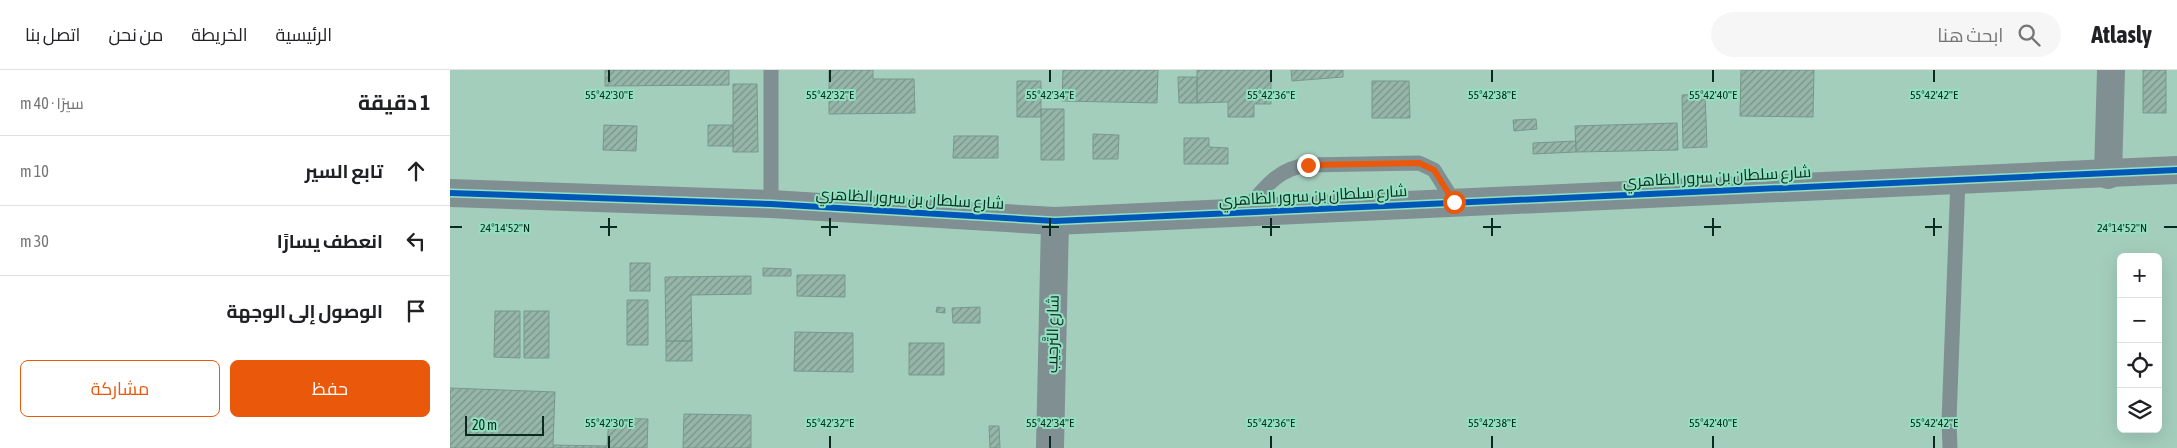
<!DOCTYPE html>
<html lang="ar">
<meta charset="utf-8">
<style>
:root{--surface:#fff;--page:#f6f6f6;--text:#202124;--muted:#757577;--line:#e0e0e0;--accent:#ea580c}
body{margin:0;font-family:"Asap Condensed",Cairo,sans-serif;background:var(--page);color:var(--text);direction:rtl}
.controls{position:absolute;right:15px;bottom:15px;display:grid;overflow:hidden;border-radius:8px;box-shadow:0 5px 20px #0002}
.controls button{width:45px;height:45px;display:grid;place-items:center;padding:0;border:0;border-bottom:1px solid var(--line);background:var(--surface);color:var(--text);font:25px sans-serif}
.scale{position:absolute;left:15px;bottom:12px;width:79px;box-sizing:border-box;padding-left:5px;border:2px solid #092b1f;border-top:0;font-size:14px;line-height:18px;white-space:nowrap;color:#092b1f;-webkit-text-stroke:4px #92e0c0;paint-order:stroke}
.stop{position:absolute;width:15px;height:15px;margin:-11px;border:4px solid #ea580c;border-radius:50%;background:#fff}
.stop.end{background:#ea580c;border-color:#fff;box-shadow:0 1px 5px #0008}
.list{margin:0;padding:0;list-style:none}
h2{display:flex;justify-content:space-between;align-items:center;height:65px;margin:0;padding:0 20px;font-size:21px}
h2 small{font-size:16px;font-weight:400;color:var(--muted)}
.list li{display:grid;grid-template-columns:32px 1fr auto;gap:15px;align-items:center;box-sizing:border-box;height:70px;padding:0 20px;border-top:1px solid var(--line)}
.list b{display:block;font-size:19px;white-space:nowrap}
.list em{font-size:16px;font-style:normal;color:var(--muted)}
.actions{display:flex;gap:10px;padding:15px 20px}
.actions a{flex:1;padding:11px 0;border:1px solid var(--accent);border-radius:8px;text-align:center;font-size:18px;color:var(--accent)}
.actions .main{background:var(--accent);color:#fff}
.icon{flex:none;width:28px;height:28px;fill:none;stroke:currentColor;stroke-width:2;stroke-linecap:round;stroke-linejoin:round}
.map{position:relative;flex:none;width:1727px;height:378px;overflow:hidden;direction:ltr}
header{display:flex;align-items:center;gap:30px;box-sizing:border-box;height:70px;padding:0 25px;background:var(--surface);border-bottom:1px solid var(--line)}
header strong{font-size:24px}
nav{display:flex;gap:28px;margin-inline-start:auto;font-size:18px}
.search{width:350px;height:45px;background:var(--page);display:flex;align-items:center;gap:12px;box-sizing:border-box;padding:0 18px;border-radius:28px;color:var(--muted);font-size:19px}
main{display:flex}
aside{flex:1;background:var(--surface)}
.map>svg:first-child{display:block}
.building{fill:url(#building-hatch);stroke:#76998b}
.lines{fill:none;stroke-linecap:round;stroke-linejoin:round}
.service{stroke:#809092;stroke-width:15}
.minor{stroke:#809092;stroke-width:28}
.tertiary{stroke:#809092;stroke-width:28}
.cycleway-casing{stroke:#92e0c0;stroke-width:9}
.cycleway{stroke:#0057b8;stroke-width:6}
.route{stroke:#ea580c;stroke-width:6}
.ticks{fill:none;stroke:#092b1f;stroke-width:2}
.labels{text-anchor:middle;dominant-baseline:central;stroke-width:4;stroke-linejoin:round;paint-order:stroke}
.street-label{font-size:16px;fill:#092b1f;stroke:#92e0c0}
.ticks-label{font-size:12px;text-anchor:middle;fill:#092b1f;stroke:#92e0c0;stroke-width:4;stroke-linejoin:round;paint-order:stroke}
</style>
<header>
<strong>Atlasly</strong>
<div class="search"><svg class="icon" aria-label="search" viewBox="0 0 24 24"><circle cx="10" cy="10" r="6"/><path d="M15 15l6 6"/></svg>ابحث هنا</div>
<nav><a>الرئيسية</a><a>الخريطة</a><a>من نحن</a><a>اتصل بنا</a></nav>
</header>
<main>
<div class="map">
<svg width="1727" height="378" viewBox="0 0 1727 378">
<defs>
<pattern id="building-hatch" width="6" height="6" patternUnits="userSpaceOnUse" patternTransform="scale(1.25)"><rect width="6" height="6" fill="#95b6a8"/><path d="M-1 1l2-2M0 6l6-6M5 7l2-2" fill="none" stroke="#789488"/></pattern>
</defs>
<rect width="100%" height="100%" fill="#a4cebc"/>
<path class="building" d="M155,0H279V15L155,16Z
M379,0H423V9H464L465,43L379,44Z
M613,0H708L707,33L612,31Z
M747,0H821V34H804V47H778V32L747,33Z
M841,0H893V7L842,11Z
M1291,0H1364L1363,47L1290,46Z
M1693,0H1716V43H1693Z
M728,7H747V33H729Z
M567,11H591V47H567Z
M922,11H959L960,48H922Z
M283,14H307L308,82H283Z
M1255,24L1257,77L1233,78L1232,25Z
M591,39H614V90H591Z
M1086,49L1087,59L1064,61L1063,50Z
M1227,53L1228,80L1126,82L1125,56Z
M154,55L187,56L186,81L153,80Z
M258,55H283V76H258Z
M643,64L669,65L668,89H643Z
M504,66H548V88H503Z
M734,68H759V77L778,78V94H734Z
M1126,71V82L1083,84V73Z
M180,193H200V221H180Z
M313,198L341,199V206H313Z
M347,205H395V227L347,226Z
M301,206V224L241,225L242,271H216L215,207Z
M177,230H198V275H177Z
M487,237L495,238V243L486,242Z
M530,237V253H503L502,238Z
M45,241H70V288L44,287Z
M74,241H99V288H74Z
M345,262L403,263V302L344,301Z
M216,271H242V291H216Z
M459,273H494V305H459Z
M0,318L105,322L103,375L157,376L159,348L198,349L197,378H0Z
M234,344L301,345V378H233Z
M539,356H549L550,378H540Z"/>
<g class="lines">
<path class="service" d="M321,134V0
M795,141C813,120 827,98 858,95L969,93L984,100L1004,132
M1500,378L1499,351L1508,109"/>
<path class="minor" d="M1658,105L1661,0
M600,378L605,151"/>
<path class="tertiary" d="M0,123L321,134L605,151L1727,100"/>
<g class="cycleway-casing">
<path id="cycleway" d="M0,123L321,134L605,151L1727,100"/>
</g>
<use href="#cycleway" class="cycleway"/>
</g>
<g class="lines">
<path class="route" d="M858,95L969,93L984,100L1004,132"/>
</g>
<path class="ticks" d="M159,0V12M380,0V12M600,0V12M821,0V12M1042,0V12M1263,0V12M1484,0V12M159,148V166M380,148V166M600,148V166M821,148V166M1042,148V166M1263,148V166M1484,148V166M0,157H12M150,157H167M371,157H388M592,157H609M812,157H830M1033,157H1051M1254,157H1271M1475,157H1492M1714,157H1727M159,366V378M380,366V378M600,366V378M821,366V378M1042,366V378M1263,366V378M1484,366V378"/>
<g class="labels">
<g class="street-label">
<text transform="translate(1267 106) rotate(-3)">شارع سلطان بن سرور الظاهري</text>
<text transform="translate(863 125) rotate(-3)">شارع سلطان بن سرور الظاهري</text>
<text transform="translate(460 128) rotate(3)">شارع سلطان بن سرور الظاهري</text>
<text transform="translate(602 264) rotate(-89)">شارع التَّرحِيب</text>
</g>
</g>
<g class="ticks-label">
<text x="159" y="29">55°42'30"E</text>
<text x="380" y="29">55°42'32"E</text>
<text x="600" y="29">55°42'34"E</text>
<text x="821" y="29">55°42'36"E</text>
<text x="1042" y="29">55°42'38"E</text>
<text x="1263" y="29">55°42'40"E</text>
<text x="1484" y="29">55°42'42"E</text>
<text x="55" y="162">24°14'52"N</text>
<text x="1672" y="162">24°14'52"N</text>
<text x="159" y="357">55°42'30"E</text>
<text x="380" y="357">55°42'32"E</text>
<text x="600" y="357">55°42'34"E</text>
<text x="821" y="357">55°42'36"E</text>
<text x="1042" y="357">55°42'38"E</text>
<text x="1263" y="357">55°42'40"E</text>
<text x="1484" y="357">55°42'42"E</text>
</g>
</svg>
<div class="controls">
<button>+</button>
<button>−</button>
<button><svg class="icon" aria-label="locate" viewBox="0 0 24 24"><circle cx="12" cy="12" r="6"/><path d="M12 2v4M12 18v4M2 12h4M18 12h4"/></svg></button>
<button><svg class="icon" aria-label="layers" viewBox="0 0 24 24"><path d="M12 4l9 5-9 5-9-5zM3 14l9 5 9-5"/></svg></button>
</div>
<div class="scale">20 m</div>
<div class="stop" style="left:1004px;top:132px"></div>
<div class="stop end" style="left:858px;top:95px"></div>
</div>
<aside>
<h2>1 دقيقة<small>سيرًا · 40 m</small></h2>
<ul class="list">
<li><svg class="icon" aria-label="ahead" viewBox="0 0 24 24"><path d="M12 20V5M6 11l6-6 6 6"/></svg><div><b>تابع السير</b></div><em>10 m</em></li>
<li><svg class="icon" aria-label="left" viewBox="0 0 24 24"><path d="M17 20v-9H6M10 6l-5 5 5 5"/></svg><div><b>انعطف يسارًا</b></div><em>30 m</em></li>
<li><svg class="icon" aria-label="arrive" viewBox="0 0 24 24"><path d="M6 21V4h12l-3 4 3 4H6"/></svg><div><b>الوصول إلى الوجهة</b></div></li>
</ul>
<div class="actions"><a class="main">حفظ</a><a>مشاركة</a></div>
</aside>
</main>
